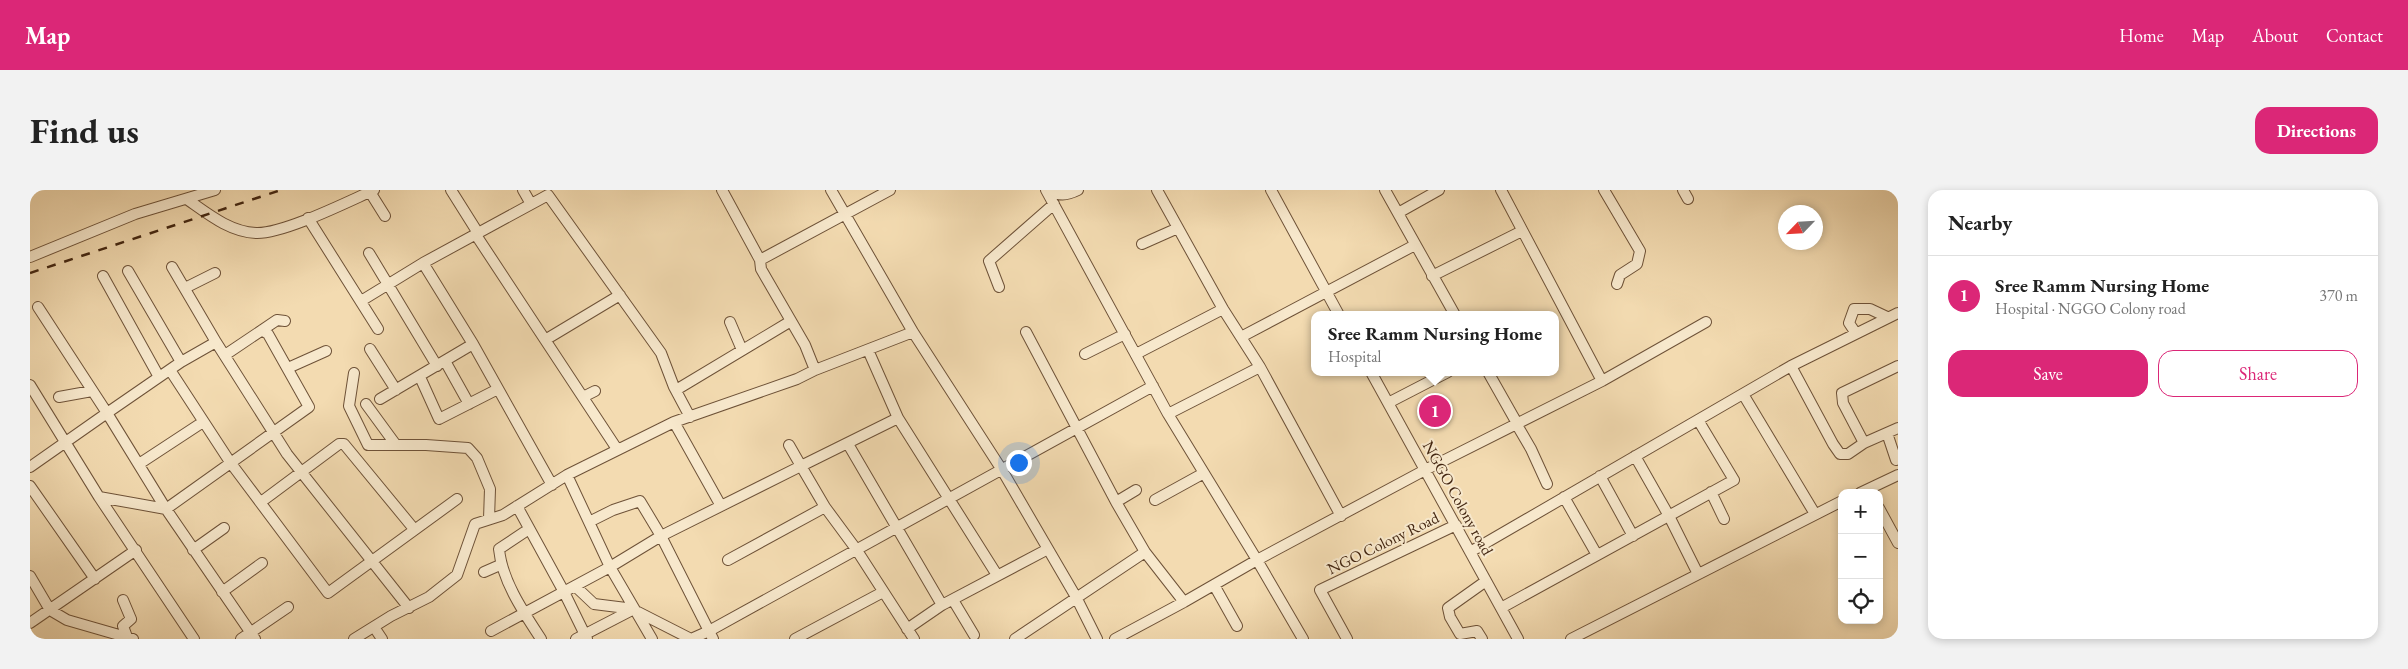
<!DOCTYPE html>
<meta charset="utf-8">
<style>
:root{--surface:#fff;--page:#f2f2f2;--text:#222;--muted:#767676;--line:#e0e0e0;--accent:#db2777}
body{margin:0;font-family:"EB Garamond",serif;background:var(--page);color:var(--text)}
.controls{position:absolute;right:15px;bottom:15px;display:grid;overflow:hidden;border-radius:10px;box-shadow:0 2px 8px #0003}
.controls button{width:45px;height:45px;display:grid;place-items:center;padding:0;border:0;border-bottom:1px solid var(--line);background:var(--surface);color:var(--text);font:25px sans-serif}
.compass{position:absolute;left:1748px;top:15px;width:45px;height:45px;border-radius:50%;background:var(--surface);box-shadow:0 2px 8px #0003;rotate:245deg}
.you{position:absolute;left:988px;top:272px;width:18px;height:18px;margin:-12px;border:4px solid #fff;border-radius:50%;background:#1a73e8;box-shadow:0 0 0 8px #1a73e833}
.badge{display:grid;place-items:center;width:32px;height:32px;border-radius:50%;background:var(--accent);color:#fff;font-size:16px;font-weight:700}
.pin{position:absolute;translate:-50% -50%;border:2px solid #fff;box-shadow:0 1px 5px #0006}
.popup{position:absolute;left:1281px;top:121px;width:248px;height:65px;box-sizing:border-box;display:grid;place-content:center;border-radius:10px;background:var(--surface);filter:drop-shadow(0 1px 4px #0005);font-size:16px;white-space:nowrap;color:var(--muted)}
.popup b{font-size:19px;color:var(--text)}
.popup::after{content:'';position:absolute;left:50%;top:100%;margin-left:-10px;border:10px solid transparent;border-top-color:var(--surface)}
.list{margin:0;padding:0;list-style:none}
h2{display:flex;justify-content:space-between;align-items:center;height:65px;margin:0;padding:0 20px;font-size:21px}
h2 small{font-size:16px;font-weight:400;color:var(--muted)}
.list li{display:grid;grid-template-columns:32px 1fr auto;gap:15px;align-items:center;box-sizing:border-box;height:80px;padding:0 20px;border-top:1px solid var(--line)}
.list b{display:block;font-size:19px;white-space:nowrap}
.list p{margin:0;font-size:16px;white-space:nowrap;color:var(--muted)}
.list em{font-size:16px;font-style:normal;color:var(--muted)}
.actions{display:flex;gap:10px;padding:15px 20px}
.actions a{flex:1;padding:11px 0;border:1px solid var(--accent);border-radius:15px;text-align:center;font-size:18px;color:var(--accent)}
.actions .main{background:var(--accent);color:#fff}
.icon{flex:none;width:28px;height:28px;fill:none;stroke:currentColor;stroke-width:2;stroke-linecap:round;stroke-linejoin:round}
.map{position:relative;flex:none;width:1868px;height:449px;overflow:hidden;border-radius:15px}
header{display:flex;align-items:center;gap:30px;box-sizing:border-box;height:70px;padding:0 25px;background:var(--accent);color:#fff}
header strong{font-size:24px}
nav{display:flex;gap:28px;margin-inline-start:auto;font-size:18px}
.intro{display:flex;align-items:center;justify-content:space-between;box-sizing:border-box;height:120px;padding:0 30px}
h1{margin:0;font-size:35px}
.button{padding:12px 22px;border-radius:15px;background:var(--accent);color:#fff;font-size:18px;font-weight:700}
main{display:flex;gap:30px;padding:0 30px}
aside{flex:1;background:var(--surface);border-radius:15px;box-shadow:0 2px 8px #0003}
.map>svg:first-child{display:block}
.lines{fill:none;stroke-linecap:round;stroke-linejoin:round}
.minor-casing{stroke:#6e5238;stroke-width:12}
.minor{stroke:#f7e8cc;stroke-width:10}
.rail{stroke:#422510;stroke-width:2.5;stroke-dasharray:9 9;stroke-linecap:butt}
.labels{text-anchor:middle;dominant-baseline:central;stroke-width:4;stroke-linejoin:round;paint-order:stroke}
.street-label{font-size:16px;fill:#422510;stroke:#f7e8cc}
</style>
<header>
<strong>Map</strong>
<nav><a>Home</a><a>Map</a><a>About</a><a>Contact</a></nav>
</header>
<div class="intro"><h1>Find us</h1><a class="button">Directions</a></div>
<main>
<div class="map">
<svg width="1868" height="449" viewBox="0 0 1868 449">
<rect width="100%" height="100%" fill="#f3dbb1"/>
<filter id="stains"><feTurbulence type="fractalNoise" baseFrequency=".004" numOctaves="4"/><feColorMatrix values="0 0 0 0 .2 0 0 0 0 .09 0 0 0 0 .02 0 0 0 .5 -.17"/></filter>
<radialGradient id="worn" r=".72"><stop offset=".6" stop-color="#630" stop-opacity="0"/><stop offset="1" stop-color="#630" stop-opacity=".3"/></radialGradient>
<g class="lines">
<g class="minor-casing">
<path id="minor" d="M421,0L448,43
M493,0L501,14
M692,0L730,70
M801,0L883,142L972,280L1046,407L1067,449
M1016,0L1138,224L1227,370L1395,280L1572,191L1676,132
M1018,0C1029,6 1036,6 1048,0
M1127,0L1193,119L1230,177L1311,326
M1241,0L1309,125
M1355,0L1425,125
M1471,0L1572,191
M1574,0L1610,61L1607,74L1590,85L1587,94
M1653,0L1658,9
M340,2L355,26
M158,10C178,24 200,42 226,43C253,44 317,12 344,0
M1368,23L1409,0
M278,28L348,139
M446,45L587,259
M1112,54L1148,38
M339,63L407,176
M0,67L105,24L185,0
M142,77L186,152
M98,81L151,172
M73,86L129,187
M1402,86L1492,41
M969,97L959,71L1024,14
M155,98L185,83
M331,111L393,73
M700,132L712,160
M996,142L1086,312L1115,362L1154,412
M1825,142L1819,133L1824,119H1840L1857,127
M1211,147L1385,55
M515,150L590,105
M340,159L366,200
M838,160L868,228L967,385
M1055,164L1095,144
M1106,164L1193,119
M195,165L247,130L255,131
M415,171L439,214
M1761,176L1803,254L1810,264H1818L1834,253L1868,238
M258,178L296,161
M140,180L200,272L298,403L427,309
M785,180L883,142
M1341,182L1488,449
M1458,182L1488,235
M324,183L319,216L338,255H396L438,258L447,268L460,299L459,329
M390,187L409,229L468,199
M0,195L69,307L164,449
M646,200L761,131
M1713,204L1785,324
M29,207L62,201
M553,207L565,201
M350,209L443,154
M1358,213L1418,182
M336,214L366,255
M1138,224L1230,177
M644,232L691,316
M1487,235L1501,259L1517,294
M1857,243L1866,270
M1834,253L1813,213L1812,203L1868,176
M818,254L912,415
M759,255L771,276L868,228
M1605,266L1639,326L1668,384
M109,274L173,232
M0,277L77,223L8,117
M537,285L580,377L622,449
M1570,286L1603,346
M522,295L443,154L393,73L518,5L631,163L644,197L660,227
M0,296L65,389
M1681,302L1694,329
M1830,303L1868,285
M69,307L136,319L279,217L238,144L232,140
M1534,307L1567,365
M1125,310L1174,283
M231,312L309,254H314L384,339
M1086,312L1106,300
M487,316L534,402L557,449
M1849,318L1868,353
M499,339L469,359C472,391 494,423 511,449
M163,360L194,338
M1440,362L1761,176L1868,123
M698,370L795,317
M454,382L470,375
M0,386L20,420L37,430L103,449
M1184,395L1207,436
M545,396L564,414L604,419
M192,402L232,373
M93,410L101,429L93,436L97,447
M923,410L944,445
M1471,418L1704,290L1668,230
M608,422L661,449
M0,433L106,360
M344,437L352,449
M877,439L912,415L1018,359
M461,441L580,377L631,346L610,311L583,320L559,332
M211,449L258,417
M225,449L136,319L77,223L151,172L186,152L257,264L379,418
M324,449L361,426L399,407L427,385L445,334L473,325L537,285L644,232L767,189L785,180L775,155L731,79L730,70L860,0
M546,449L604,419
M661,449L679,441L631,346L771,276L795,317L826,359L884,449
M683,449L679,441L1123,196
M765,449L853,402
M985,449L1115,362
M1085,449L1154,412L1227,370L1273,449
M1317,449L1290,400L1426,335
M1452,449L1447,441L1430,444L1420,427L1418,418L1456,391
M1541,449L1812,311"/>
</g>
<use href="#minor" class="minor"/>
<path class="rail" d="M0,83L251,0"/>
</g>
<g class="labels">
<g class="street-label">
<text transform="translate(1428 308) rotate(61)">NGGO Colony road</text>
<text transform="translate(1353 353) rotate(-26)">NGO Colony Road</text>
</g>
</g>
<rect width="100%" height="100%" filter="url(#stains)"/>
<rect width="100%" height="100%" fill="url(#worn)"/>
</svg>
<div class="controls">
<button>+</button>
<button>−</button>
<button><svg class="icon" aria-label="locate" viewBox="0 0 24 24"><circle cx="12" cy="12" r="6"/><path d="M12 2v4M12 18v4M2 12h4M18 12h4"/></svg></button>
</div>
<svg class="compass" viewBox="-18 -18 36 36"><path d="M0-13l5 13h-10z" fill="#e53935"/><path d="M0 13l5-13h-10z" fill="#767676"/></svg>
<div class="you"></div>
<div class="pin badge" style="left:1405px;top:221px">1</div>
<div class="popup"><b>Sree Ramm Nursing Home</b>Hospital</div>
</div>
<aside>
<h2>Nearby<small></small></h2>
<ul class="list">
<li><span class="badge">1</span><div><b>Sree Ramm Nursing Home</b><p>Hospital · NGGO Colony road</p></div><em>370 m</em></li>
</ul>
<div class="actions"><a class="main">Save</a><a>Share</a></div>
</aside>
</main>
